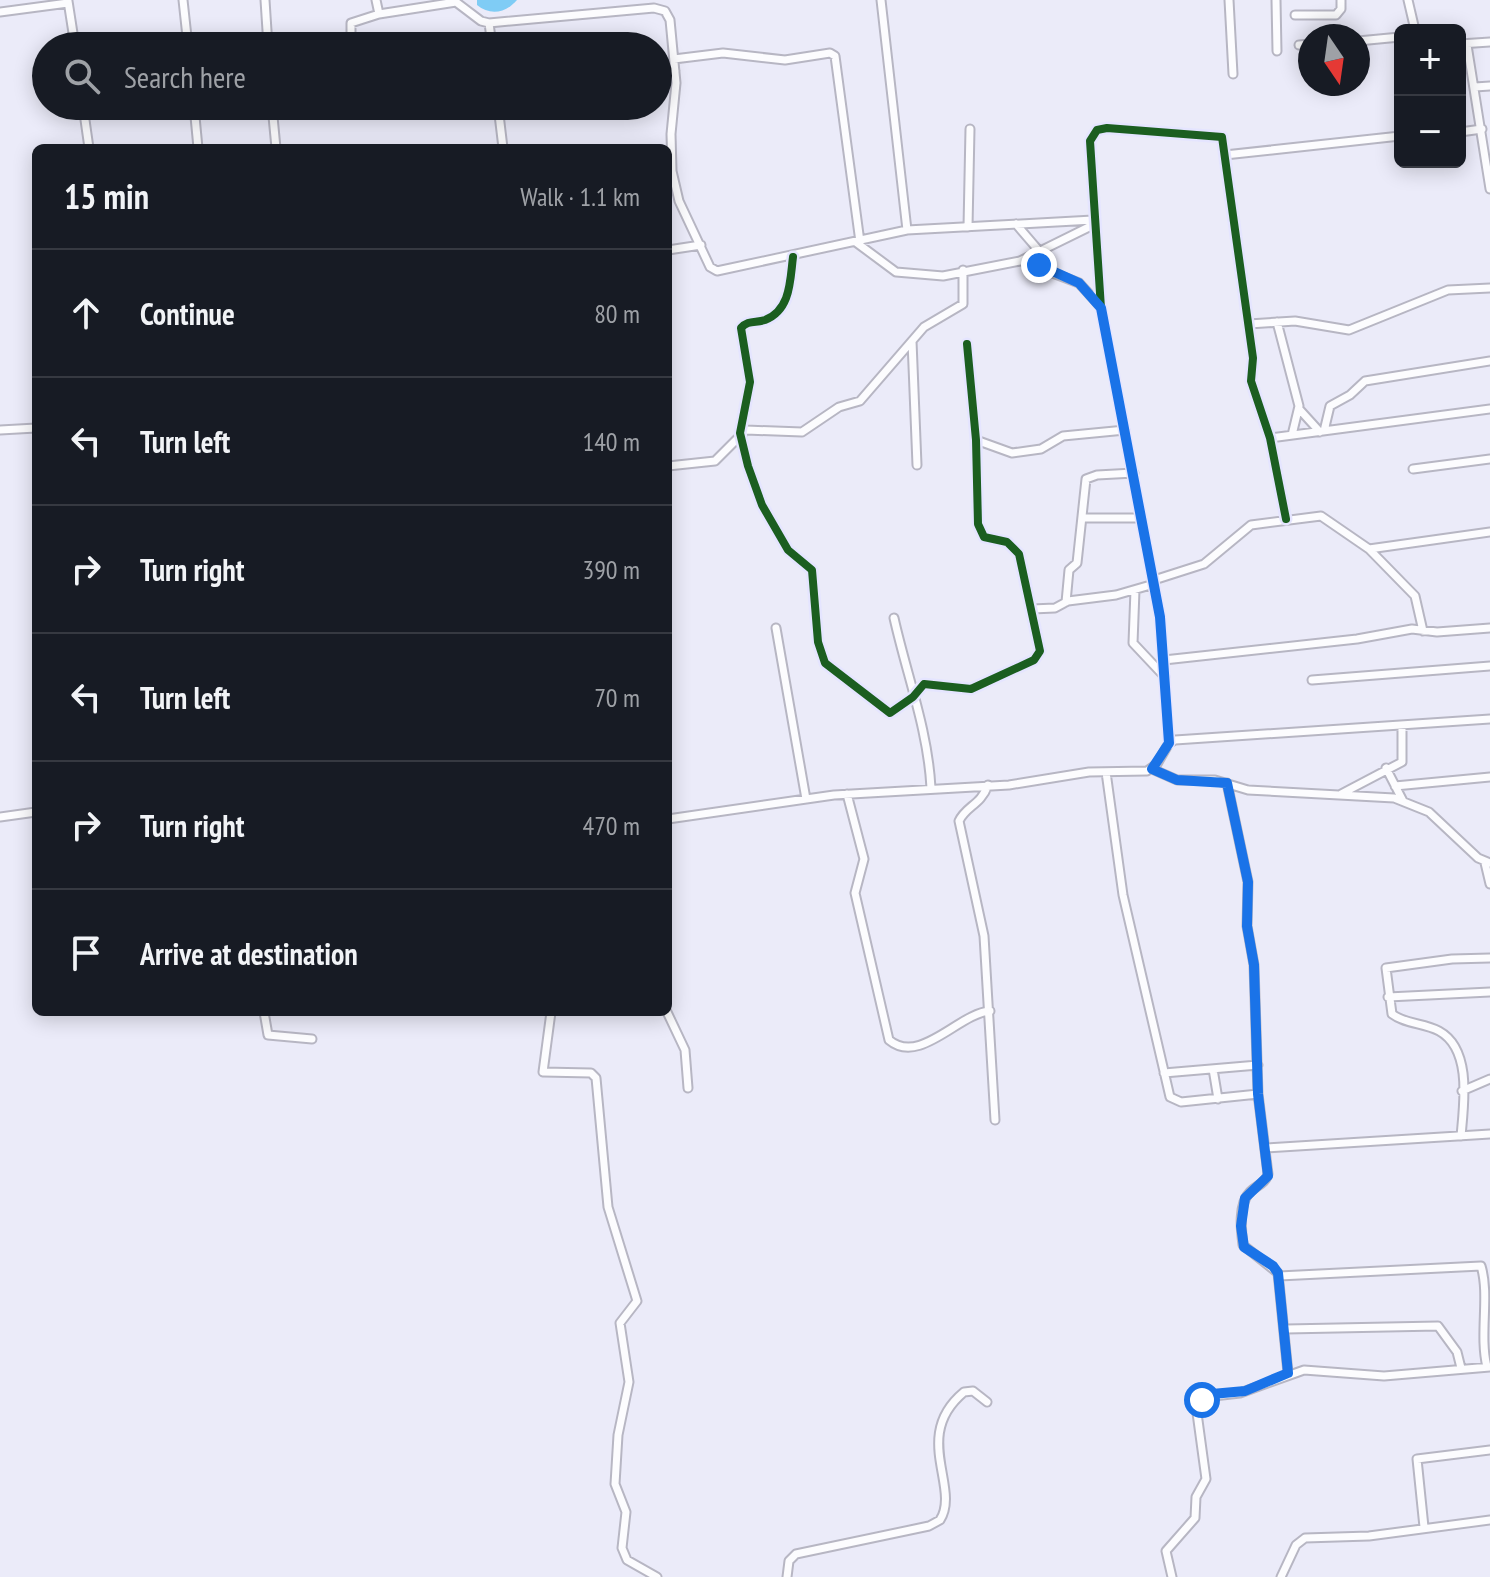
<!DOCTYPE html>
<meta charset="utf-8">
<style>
:root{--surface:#171b24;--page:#20242c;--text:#f1f3f6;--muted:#9ea1a6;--line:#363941}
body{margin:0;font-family:"PT Sans Narrow",sans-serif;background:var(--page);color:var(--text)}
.controls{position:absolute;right:24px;top:24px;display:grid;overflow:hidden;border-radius:12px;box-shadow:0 4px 20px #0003}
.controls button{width:72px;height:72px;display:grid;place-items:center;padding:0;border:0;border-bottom:2px solid var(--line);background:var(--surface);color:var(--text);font:40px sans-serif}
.compass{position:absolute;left:1298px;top:24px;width:72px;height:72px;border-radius:50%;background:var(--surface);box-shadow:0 4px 20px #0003;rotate:167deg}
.stop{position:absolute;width:24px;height:24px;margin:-18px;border:6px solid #1a73e8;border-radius:50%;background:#fff}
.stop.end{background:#1a73e8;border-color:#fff;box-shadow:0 2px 8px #0008}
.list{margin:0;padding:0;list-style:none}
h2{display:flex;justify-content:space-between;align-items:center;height:104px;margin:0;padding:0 32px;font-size:34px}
h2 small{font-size:26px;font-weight:400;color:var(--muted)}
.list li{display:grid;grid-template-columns:52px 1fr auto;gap:24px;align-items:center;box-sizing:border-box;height:128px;padding:0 32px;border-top:2px solid var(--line)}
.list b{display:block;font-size:30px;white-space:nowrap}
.list em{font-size:26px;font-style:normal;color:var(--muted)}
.icon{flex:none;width:44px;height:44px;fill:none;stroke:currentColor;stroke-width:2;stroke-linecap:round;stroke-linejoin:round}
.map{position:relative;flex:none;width:1490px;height:1577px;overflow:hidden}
.search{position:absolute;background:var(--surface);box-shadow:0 4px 20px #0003;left:32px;top:32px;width:640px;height:88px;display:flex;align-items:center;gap:20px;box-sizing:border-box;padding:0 28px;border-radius:44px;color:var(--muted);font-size:30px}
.panel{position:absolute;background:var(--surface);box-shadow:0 4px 20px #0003;left:32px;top:144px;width:640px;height:872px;border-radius:12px}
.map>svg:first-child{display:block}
.water{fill:#7fccf5}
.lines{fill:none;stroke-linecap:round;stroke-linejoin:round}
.minor-casing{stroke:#b7b6c3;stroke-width:11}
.minor{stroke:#fcfcfe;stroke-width:7}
.cycleway-casing{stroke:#e5e5ff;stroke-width:13}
.cycleway{stroke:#1b5e20;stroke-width:8}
.route{stroke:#1a73e8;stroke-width:10}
</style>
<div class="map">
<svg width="1490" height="1577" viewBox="0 0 1490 1577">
<rect width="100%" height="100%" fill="#ebebf9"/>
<path class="water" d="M477,0H517C506,13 490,16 477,5Z"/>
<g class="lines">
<g class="minor-casing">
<path id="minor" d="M183,0L188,46
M265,0L268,46
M376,0L379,14L456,2L481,21L489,23L654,8L665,11L670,20L676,83L671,134L672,171L679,201L710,267L717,271L907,230L1093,220
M881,0L907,230
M1229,0L1233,74
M1276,0L1277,51
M1408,0L1415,30
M68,1L75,46
M0,12L68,3
M1295,15H1336L1341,9V0
M489,23L492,46
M1358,41L1400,37
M114,44V46
M1460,44L1490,42
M1299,45L1310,44
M1467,45L1490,189
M351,46V23L379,14
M674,59L723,53L785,60L830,53L835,56L860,242
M658,73L675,71
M1475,87L1490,86
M83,106L89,148
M194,106L198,148
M272,106L276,148
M498,106L503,148
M1460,132L1482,129
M1225,155L1400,136
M1016,224L1040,252
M968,227L970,129
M857,243L896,272L943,276L1020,261L1093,225
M668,250L701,245
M793,257C790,280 791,310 765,320C755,323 748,320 741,328L750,382L740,433L748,466L762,505L788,550L812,570L818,642L825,663L890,713L913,697L924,684L971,689L1034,660L1040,651L1019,554L1007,542L984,537L978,524L976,440L967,344
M1030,257L1050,272L1079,283L1100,306
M1277,322L1299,406L1292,435
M1249,324L1295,321L1349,330L1448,290L1490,288
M912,341L917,465
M1300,410L1320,432
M0,430L36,428
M1324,431L1330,406L1350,395L1365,381L1490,361
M1270,438L1490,409
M976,440L1012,453L1041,449L1063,436L1125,430
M668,466L715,461L746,430L802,432L839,407L860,401L924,327L963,304V270
M1413,469L1490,459
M1083,518H1139
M1369,549L1415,596L1423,631
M1154,580L1204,564L1251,525L1321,516L1369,549L1490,532
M1135,590L1133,643L1165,677
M1066,602L1069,570L1077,563L1086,479L1097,475L1134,473
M1032,609L1055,608L1068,601L1116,595L1154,584
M894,618C907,676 928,730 931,788
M776,628L806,799
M1164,660L1357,639L1412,629L1437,632L1490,628
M1312,680L1490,666
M1169,743L1160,617L1101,308L1090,141L1097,130L1107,128L1222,137L1253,358L1251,381L1270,438L1286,519
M1386,768L1403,801
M1152,769L1177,780H1215L1248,790L1394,798L1429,812L1478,858L1490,863
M1106,772L1123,895L1170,1097L1181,1102L1258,1094
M1227,783L1248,882L1247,926L1254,965L1258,1094L1268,1174C1265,1184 1257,1185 1250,1192C1238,1204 1241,1230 1243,1245L1278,1273L1288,1373
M988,785C981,805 966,806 959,821L984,936L995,1120
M1395,786L1490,777
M847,794L864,859L855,893L889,1040C920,1066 959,1013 990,1011
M1341,794L1402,762V725
M0,817L36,812
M668,819L834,795L1009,785L1089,772L1147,771L1157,764L1169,743L1175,740L1490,719
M1485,863L1490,884
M1388,997L1490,992
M264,1012L268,1035L312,1039
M551,1012L543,1072L591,1073L596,1078L608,1207L637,1301L620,1323L629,1382L618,1435L615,1484L626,1512L622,1548L627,1560L657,1577
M667,1012L685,1050L688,1088
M1213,1069L1218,1099
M1164,1073L1258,1065
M1462,1091L1490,1079
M1461,1136C1464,1103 1472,1049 1439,1031C1424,1023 1405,1024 1392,1014L1386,968L1452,959L1490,958
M1265,1148L1490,1134
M1279,1276L1481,1266C1490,1295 1479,1335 1487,1367
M1286,1329L1438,1326L1457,1352L1461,1368
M1424,1527L1417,1459L1490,1450
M787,1577L789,1561L796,1554L929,1526L940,1520C961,1487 911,1436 964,1392L973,1391L987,1402
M1172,1577L1166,1551L1195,1518L1196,1497L1206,1479L1197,1413L1205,1397L1240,1393L1304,1370L1384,1376L1490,1367
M1281,1577L1296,1545L1305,1538L1369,1536L1490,1520"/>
</g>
<use href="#minor" class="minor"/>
<g class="cycleway-casing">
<path id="cycleway" d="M793,257C790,280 791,310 765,320C755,323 748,320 741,328L750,382L740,433L748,466L762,505L788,550L812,570L818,642L825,663L890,713L913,697L924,684L971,689L1034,660L1040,651L1019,554L1007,542L984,537L978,524L976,440L967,344
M1169,743L1160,617L1101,308L1090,141L1097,130L1107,128L1222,137L1253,358L1251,381L1270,438L1286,519"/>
</g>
<use href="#cycleway" class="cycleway"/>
</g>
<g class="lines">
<path class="route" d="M1039,265L1079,283L1101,308L1160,617L1169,743L1152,769L1177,780L1227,783L1248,882L1247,926L1254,965L1258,1094L1268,1176L1245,1198L1241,1226L1244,1247L1273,1266L1278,1273L1288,1373L1245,1391L1212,1394L1202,1400"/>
</g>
</svg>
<div class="controls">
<button>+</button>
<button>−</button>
</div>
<svg class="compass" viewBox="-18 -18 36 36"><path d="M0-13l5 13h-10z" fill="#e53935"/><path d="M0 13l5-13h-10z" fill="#9ea1a6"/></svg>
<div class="stop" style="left:1202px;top:1400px"></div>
<div class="stop end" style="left:1039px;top:265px"></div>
<div class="search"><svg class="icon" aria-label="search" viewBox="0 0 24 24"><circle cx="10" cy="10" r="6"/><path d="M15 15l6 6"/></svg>Search here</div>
<section class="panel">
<h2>15 min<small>Walk · 1.1 km</small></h2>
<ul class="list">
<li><svg class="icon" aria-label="ahead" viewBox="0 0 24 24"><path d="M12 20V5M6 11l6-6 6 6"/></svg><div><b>Continue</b></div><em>80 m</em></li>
<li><svg class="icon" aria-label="left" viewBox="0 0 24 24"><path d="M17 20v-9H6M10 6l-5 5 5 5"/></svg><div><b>Turn left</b></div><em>140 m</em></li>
<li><svg class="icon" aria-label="right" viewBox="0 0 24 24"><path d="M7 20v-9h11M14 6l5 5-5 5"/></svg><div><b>Turn right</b></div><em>390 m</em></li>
<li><svg class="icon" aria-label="left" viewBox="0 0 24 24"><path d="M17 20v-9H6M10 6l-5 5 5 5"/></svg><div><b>Turn left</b></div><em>70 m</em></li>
<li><svg class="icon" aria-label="right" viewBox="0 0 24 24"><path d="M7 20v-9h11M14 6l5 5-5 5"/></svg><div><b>Turn right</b></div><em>470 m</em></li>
<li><svg class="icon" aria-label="arrive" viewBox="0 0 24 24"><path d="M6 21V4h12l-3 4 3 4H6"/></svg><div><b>Arrive at destination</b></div></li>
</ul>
</section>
</div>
